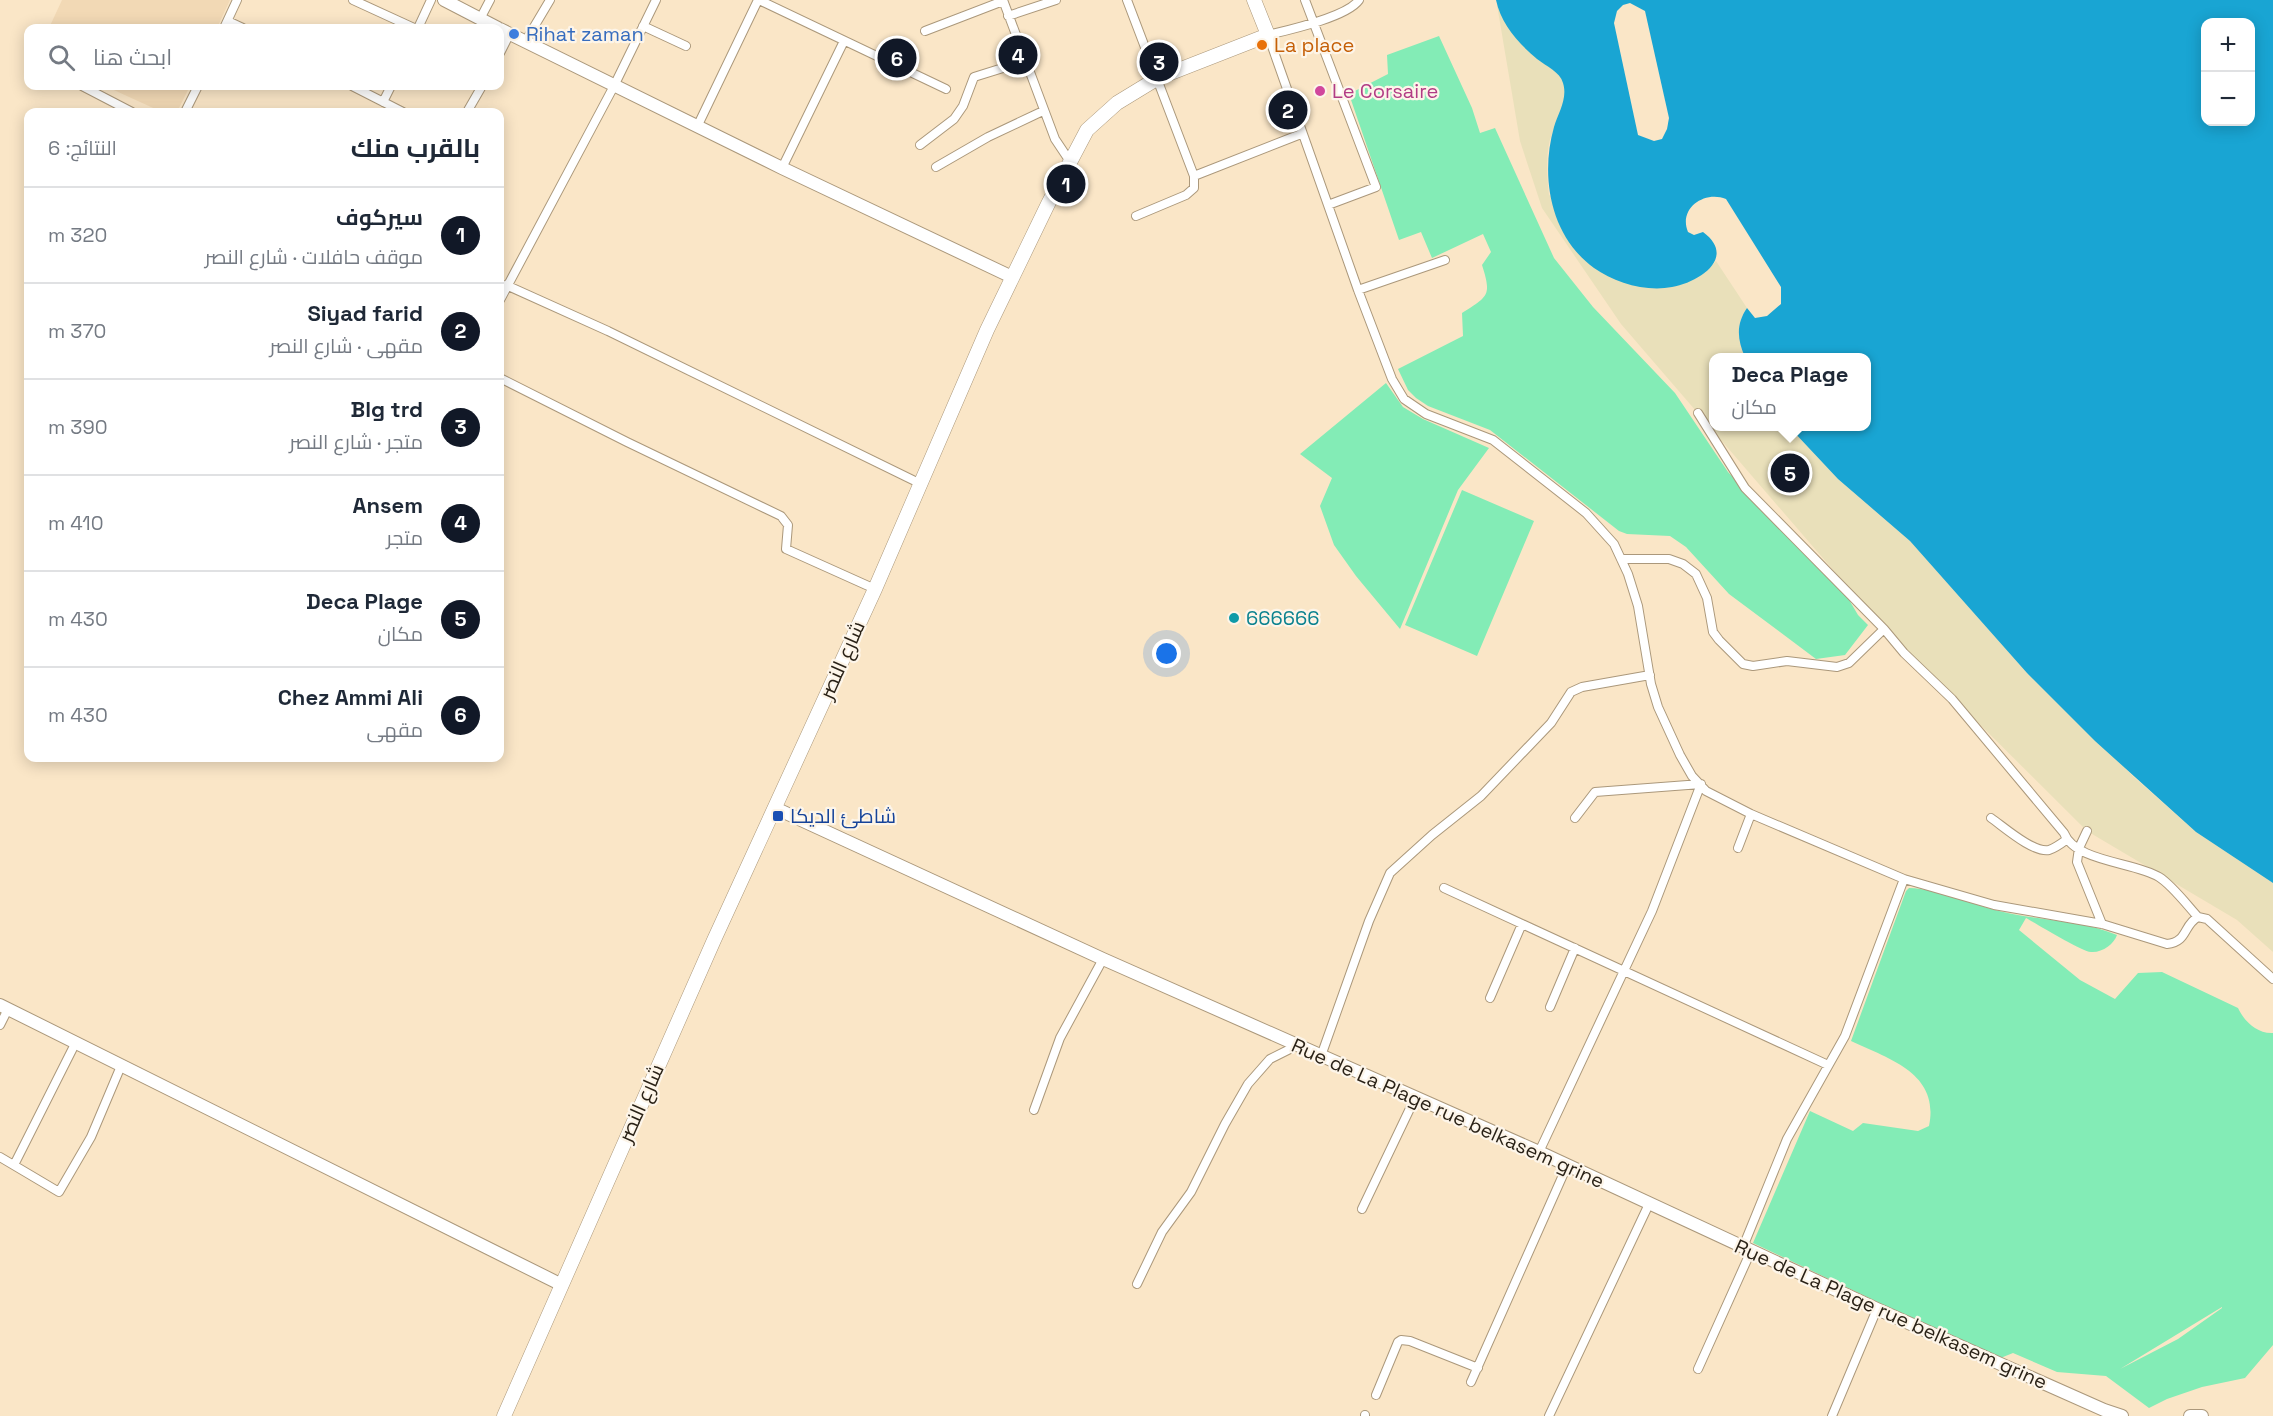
<!DOCTYPE html>
<html lang="ar">
<meta charset="utf-8">
<style>
:root{--surface:#fff;--page:#f6f6f7;--text:#1f2937;--muted:#747a83;--line:#e0e1e3;--accent:#111827}
body{margin:0;font-family:"Space Grotesk",Cairo,sans-serif;background:var(--page);color:var(--text);direction:rtl}
.controls{position:absolute;right:18px;top:18px;display:grid;overflow:hidden;border-radius:12px;box-shadow:0 3px 15px #0003}
.controls button{width:54px;height:54px;display:grid;place-items:center;padding:0;border:0;border-bottom:2px solid var(--line);background:var(--surface);color:var(--text);font:30px sans-serif}
.you{position:absolute;left:1167px;top:654px;width:21px;height:21px;margin:-15px;border:4px solid #fff;border-radius:50%;background:#1a73e8;box-shadow:0 0 0 9px #1a73e833}
.badge{display:grid;place-items:center;width:39px;height:39px;border-radius:50%;background:var(--accent);color:#fff;font-size:20px;font-weight:700}
.pin{position:absolute;translate:-50% -50%;border:3px solid #fff;box-shadow:0 2px 6px #0006}
.popup{position:absolute;left:1709px;top:353px;width:162px;height:78px;box-sizing:border-box;display:grid;place-content:center;border-radius:12px;background:var(--surface);filter:drop-shadow(0 2px 4px #0005);font-size:20px;white-space:nowrap;color:var(--muted)}
.popup b{font-size:22px;color:var(--text)}
.popup::after{content:'';position:absolute;left:50%;top:100%;margin-left:-12px;border:12px solid transparent;border-top-color:var(--surface)}
.list{margin:0;padding:0;list-style:none}
h2{display:flex;justify-content:space-between;align-items:center;height:78px;margin:0;padding:0 24px;font-size:26px}
h2 small{font-size:20px;font-weight:400;color:var(--muted)}
.list li{display:grid;grid-template-columns:39px 1fr auto;gap:18px;align-items:center;box-sizing:border-box;height:96px;padding:0 24px;border-top:2px solid var(--line)}
.list b{display:block;font-size:22px;white-space:nowrap}
.list p{margin:0;font-size:20px;white-space:nowrap;color:var(--muted)}
.list em{font-size:20px;font-style:normal;color:var(--muted)}
.icon{flex:none;width:33px;height:33px;fill:none;stroke:currentColor;stroke-width:2;stroke-linecap:round;stroke-linejoin:round}
.map{position:relative;flex:none;width:2273px;height:1416px;overflow:hidden;direction:ltr}
.search{position:absolute;background:var(--surface);box-shadow:0 3px 15px #0003;left:24px;top:24px;width:480px;height:66px;display:flex;align-items:center;gap:15px;box-sizing:border-box;padding:0 21px;border-radius:12px;color:var(--muted);font-size:22px}
.panel{position:absolute;background:var(--surface);box-shadow:0 3px 15px #0003;left:24px;top:108px;width:480px;height:654px;border-radius:12px;direction:rtl}
.map>svg:first-child{display:block}
.built{fill:#f2d9b5}
.green{fill:#83ecb6;fill-rule:evenodd}
.sand{fill:#e9e0ba}
.water{fill:#19a5d3;fill-rule:evenodd}
.pier{fill:#fae6c7}
.lines{fill:none;stroke-linecap:round;stroke-linejoin:round}
.street-casing{stroke:#ab987b;stroke-width:10}
.secondary-casing{stroke:#ab987b;stroke-width:14}
.primary-casing{stroke:#ab987b;stroke-width:15}
.street{stroke:#fff;stroke-width:8}
.secondary{stroke:#fff;stroke-width:12}
.primary{stroke:#fff;stroke-width:14}
.shop-dot{fill:#3f7fe0;stroke:#fdf5e9;stroke-width:2}
.food-dot{fill:#e8710a;stroke:#fdf5e9;stroke-width:2}
.hotel-dot{fill:#d1479c;stroke:#fdf5e9;stroke-width:2}
.culture-dot{fill:#0f9aa8;stroke:#fdf5e9;stroke-width:2}
.transit-dot{fill:#1a4fb4;stroke:#fdf5e9;stroke-width:2}
.labels{text-anchor:middle;dominant-baseline:central;stroke-width:4.5;stroke-linejoin:round;paint-order:stroke}
.shop-label{font-size:20px;fill:#366cbe;stroke:#fdf5e9;text-anchor:start}
.food-label{font-size:20px;fill:#c56008;stroke:#fdf5e9;text-anchor:start}
.hotel-label{font-size:20px;fill:#b23c85;stroke:#fdf5e9;text-anchor:start}
.culture-label{font-size:20px;fill:#0d838f;stroke:#fdf5e9;text-anchor:start}
.street-label{font-size:20px;fill:#2a2217;stroke:#fdf5e9}
.transit-label{font-size:20px;fill:#164399;stroke:#fdf5e9;text-anchor:start}
</style>
<div class="map">
<svg width="2273" height="1416" viewBox="0 0 2273 1416">
<rect width="100%" height="100%" fill="#fae6c7"/>
<path class="built" d="M62,0H230L217,28H49Z
M105,86H190L177,112H162Z"/>
<path class="green" d="M1439,36L1472,108L1480,133L1495,128L1554,258L1593,307L1675,393L1728,472L1848,598L1858,615L1868,625L1845,655L1816,659L1729,594L1686,547L1670,536L1627,534L1619,531L1490,430L1428,406L1416,398L1408,390L1398,369L1463,336L1462,313C1488,296 1492,296 1482,265L1491,252L1483,234L1432,258L1421,232L1399,240L1349,94L1388,74L1387,55Z
M1386,383L1403,407L1423,419L1489,448L1458,490L1400,629L1356,576L1334,545L1320,506L1332,478L1300,454Z
M1462,490L1534,521L1477,656L1405,625Z
M1909,888C1940,889 1969,904 1999,911C2038,921 2080,919 2117,935C2114,944 2102,953 2091,952C2081,951 2037,924 2026,918L2019,930L2080,980L2115,999L2138,973L2162,972L2238,1008C2244,1021 2257,1034 2273,1033V1345L2245,1378L2202,1387L2167,1399L2149,1408L2106,1376L2057,1372L2013,1353L1998,1359L1753,1243L1810,1111L1853,1131L1863,1123L1918,1131L1929,1126C1940,1073 1889,1059 1851,1041L1906,891ZM2222,1308L2178,1339L2120,1369L2222,1307Z"/>
<path class="sand" d="M1497,5C1506,27 1518,42 1535,57C1544,64 1558,71 1563,81C1571,100 1553,126 1549,144C1546,161 1547,178 1549,195L1705,273L1716,261L1747,308C1736,324 1737,339 1745,357L1714,358V426L1789,427L1838,479L1910,541L2027,673L2135,778L2196,832L2273,883V952L2237,920L2087,831L1884,629L1621,324L1542,208L1520,141Z"/>
<path class="water" d="M1496,0H2273V883L2196,832L2095,741L2027,673L1910,541L1838,479L1792,430L1789,427L1866,426V358L1745,357C1737,339 1736,324 1747,308L1755,318L1767,316L1781,304V287L1726,199C1705,190 1678,208 1688,232L1694,235L1703,232C1737,257 1700,282 1672,287C1646,292 1615,283 1594,268C1550,236 1540,176 1554,127C1558,113 1568,99 1563,83C1560,72 1546,66 1537,59C1518,43 1501,24 1496,0ZM2206,22H2250V122H2206Z"/>
<path class="pier" d="M1630,3L1645,11L1669,118L1667,129L1662,139L1654,141L1638,135L1614,23L1617,11L1623,5Z"/>
<g class="lines">
<g class="street-casing">
<path id="street" d="M353,0L414,28
M759,0L946,89
M1003,0L1055,139L1071,163
M1127,0L1194,176L1301,134
M1305,0L1376,187L1328,205
M1359,0C1347,17 1289,30 1268,35L1358,290L1392,379L1404,399L1426,414L1493,440L1586,513L1614,544L1628,574L1638,606L1651,684L1658,707L1680,755L1692,776L1706,791L1751,814L1904,879L1845,1036L1787,1139L1743,1247
M1008,16L1056,0
M480,19L490,0
M228,21L243,28
M643,26L686,46
M224,28L237,0
M418,28L431,0
M925,31L1003,1
M525,42L550,0
M500,53L509,35
M82,86L132,112
M352,86L403,112
M383,102L391,86
M185,112L198,86
M467,112L482,86
M697,127L758,0
M920,145L954,119L963,106L974,77L1025,61
M936,167L988,137L1043,111
M782,168L844,41
M1136,216L1186,195L1194,188V176
M506,285L608,331L921,484
M1358,290L1445,260
M500,300L614,86L656,0
M500,378L627,442L781,516L788,525L786,549L875,589
M1698,413L1745,488L1884,629L1904,653L1952,699L2064,833C2075,862 2135,862 2159,877C2172,885 2187,905 2198,917
M1621,559H1669L1683,564L1696,574L1707,598L1713,632L1719,640L1743,664L1753,666L1787,661L1837,667L1849,663L1884,629
M1991,818C2004,827 2033,853 2049,850C2055,848 2062,843 2066,840
M2087,831L2079,848L2077,862L2102,924
M1738,848L1751,814
M1904,879L1994,905L2102,924L2167,944C2188,942 2183,925 2198,917L2207,919L2273,979
M1444,888L1828,1065
M1490,998L1522,924
M1550,1007L1575,948
M0,1025L8,1009
M1321,1056L1369,921L1390,873L1432,835L1481,796L1551,723L1571,692L1582,687L1650,675
M1034,1110L1060,1038L1103,959
M1539,1152L1652,911L1701,784L1595,792L1575,818
M0,1157L59,1192L91,1137L121,1066
M14,1165L76,1042
M1362,1209L1415,1098
M1137,1284L1162,1232L1191,1192L1225,1124L1248,1084L1270,1059L1296,1046
M1698,1369L1751,1251
M1471,1382L1567,1166
M1376,1395L1398,1342L1401,1340L1410,1341L1478,1368
M1365,1416V1415
M1549,1416L1649,1204
M1832,1416L1877,1309"/>
</g>
<g class="secondary-casing">
<path id="secondary" d="M444,0L498,28
M500,29L782,168L1012,277
M775,808L1103,959L1539,1152L1877,1309L2104,1410L2122,1416
M0,1005L562,1285
M2190,1416H2202"/>
</g>
<g class="primary-casing">
<path id="primary" d="M504,1416L714,940L875,589L987,330L1048,204L1087,130L1117,103L1158,78L1268,35L1254,0"/>
</g>
<use href="#street" class="street"/>
<use href="#secondary" class="secondary"/>
<use href="#primary" class="primary"/>
</g>
<circle class="shop-dot" cx="514" cy="34" r="6"/>
<circle class="food-dot" cx="1262" cy="45" r="6"/>
<circle class="hotel-dot" cx="1320" cy="91" r="6"/>
<circle class="culture-dot" cx="1234" cy="618" r="6"/>
<rect class="transit-dot" x="772" y="810" width="12" height="12" rx="3"/>
<g class="labels">
<g class="shop-label">
<text x="526" y="34">Rihat zaman</text>
</g>
<g class="food-label">
<text x="1274" y="45">La place</text>
</g>
<g class="hotel-label">
<text x="1332" y="91">Le Corsaire</text>
</g>
<g class="culture-label">
<text x="1246" y="618">666666</text>
</g>
<g class="street-label">
<text transform="translate(842 660) rotate(-66)">شارع النصر</text>
<text transform="translate(641 1103) rotate(-66)">شارع النصر</text>
<text transform="translate(1448 1113) rotate(24)">Rue de La Plage rue belkasem grine</text>
<text transform="translate(1891 1314) rotate(24)">Rue de La Plage rue belkasem grine</text>
</g>
<g class="transit-label">
<text x="790" y="816">شاطئ الديكا</text>
</g>
</g>
</svg>
<div class="controls">
<button>+</button>
<button>−</button>
</div>
<div class="you"></div>
<div class="pin badge" style="left:1066px;top:184px">1</div>
<div class="pin badge" style="left:1288px;top:110px">2</div>
<div class="pin badge" style="left:1159px;top:62px">3</div>
<div class="pin badge" style="left:1018px;top:55px">4</div>
<div class="pin badge" style="left:1790px;top:473px">5</div>
<div class="popup"><b>Deca Plage</b>مكان</div>
<div class="pin badge" style="left:897px;top:58px">6</div>
<div class="search"><svg class="icon" aria-label="search" viewBox="0 0 24 24"><circle cx="10" cy="10" r="6"/><path d="M15 15l6 6"/></svg>ابحث هنا</div>
<section class="panel">
<h2>بالقرب منك<small>النتائج: 6</small></h2>
<ul class="list">
<li><span class="badge">1</span><div><b>سيركوف</b><p>موقف حافلات · شارع النصر</p></div><em>320 m</em></li>
<li><span class="badge">2</span><div><b>Siyad farid</b><p>مقهى · شارع النصر</p></div><em>370 m</em></li>
<li><span class="badge">3</span><div><b>Blg trd</b><p>متجر · شارع النصر</p></div><em>390 m</em></li>
<li><span class="badge">4</span><div><b>Ansem</b><p>متجر</p></div><em>410 m</em></li>
<li><span class="badge">5</span><div><b>Deca Plage</b><p>مكان</p></div><em>430 m</em></li>
<li><span class="badge">6</span><div><b>Chez Ammi Ali</b><p>مقهى</p></div><em>430 m</em></li>
</ul>
</section>
</div>
